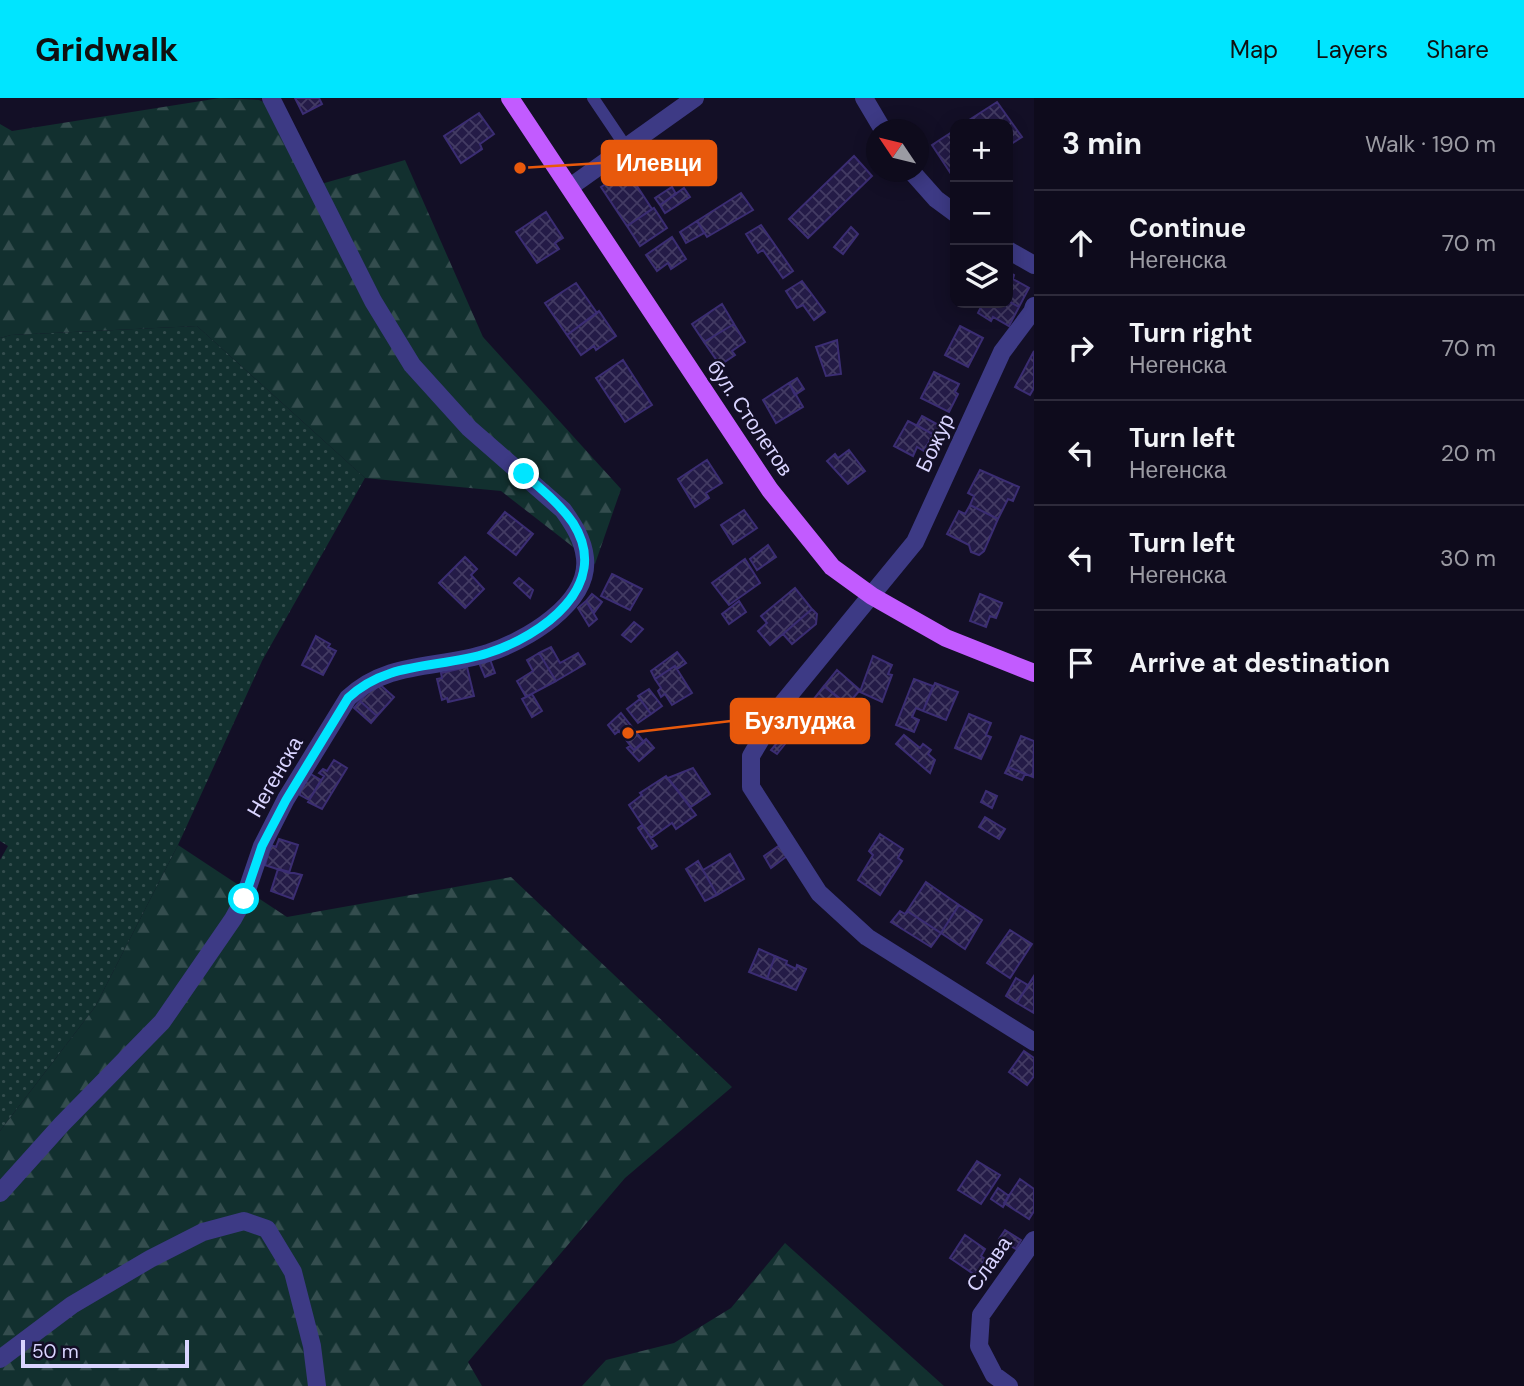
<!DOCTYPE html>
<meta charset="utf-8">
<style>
:root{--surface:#0e0b1c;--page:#1c1929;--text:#f1f3f6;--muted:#9b9ba3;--line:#2e2b3b;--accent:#00e5ff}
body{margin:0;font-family:"DM Sans",sans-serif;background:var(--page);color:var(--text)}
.controls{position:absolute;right:21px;top:21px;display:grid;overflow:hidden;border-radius:14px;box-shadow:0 4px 18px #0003}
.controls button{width:63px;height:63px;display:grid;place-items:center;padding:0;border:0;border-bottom:2px solid var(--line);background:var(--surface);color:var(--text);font:35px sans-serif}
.compass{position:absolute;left:866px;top:21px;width:63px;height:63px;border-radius:50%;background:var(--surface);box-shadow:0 4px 18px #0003;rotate:305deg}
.scale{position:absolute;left:21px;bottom:18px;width:168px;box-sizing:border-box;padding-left:7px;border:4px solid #d9d4ff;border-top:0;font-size:19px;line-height:24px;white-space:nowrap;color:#d9d4ff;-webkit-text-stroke:5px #130f26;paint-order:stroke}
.stop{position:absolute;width:21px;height:21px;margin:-16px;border:5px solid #00e5ff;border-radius:50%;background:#fff}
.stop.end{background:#00e5ff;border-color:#fff;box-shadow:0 2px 7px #0008}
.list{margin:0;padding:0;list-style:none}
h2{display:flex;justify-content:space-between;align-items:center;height:91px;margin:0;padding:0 28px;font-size:30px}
h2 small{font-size:23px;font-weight:400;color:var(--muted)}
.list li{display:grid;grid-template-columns:46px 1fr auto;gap:21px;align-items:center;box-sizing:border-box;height:105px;padding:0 28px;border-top:2px solid var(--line)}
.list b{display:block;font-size:26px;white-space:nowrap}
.list p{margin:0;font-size:23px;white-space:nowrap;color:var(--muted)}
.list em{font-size:23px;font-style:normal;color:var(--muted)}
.icon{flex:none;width:38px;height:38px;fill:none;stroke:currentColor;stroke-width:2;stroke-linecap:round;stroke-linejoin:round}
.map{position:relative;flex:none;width:1034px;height:1288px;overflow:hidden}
header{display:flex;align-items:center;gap:42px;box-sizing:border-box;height:98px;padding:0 35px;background:var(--accent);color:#111}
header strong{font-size:33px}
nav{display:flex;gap:38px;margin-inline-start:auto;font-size:24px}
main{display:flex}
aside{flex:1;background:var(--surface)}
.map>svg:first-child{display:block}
.grass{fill:url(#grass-dots)}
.forest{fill:url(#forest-firs)}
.building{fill:url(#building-cross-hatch);stroke:#3b2d73;stroke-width:2}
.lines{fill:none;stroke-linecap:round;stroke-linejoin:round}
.lane{stroke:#3d3a85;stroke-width:12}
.street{stroke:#3d3a85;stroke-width:18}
.primary{stroke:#c25bff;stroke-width:18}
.route{stroke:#00e5ff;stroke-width:9}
.labels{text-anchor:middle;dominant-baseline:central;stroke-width:5;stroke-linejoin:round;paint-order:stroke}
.street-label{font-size:21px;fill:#d9d4ff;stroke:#130f26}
.leader{fill:none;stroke:#e8590c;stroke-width:2.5}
.callout-dot{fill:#e8590c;stroke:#130f26;stroke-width:2.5}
.callout{fill:#e8590c;stroke:#e8590c;stroke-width:2.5}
.callout-label{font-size:23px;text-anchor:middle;font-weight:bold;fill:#fff}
</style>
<header>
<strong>Gridwalk</strong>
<nav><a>Map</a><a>Layers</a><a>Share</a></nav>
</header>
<main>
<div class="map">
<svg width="1034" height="1288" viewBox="0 0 1034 1288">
<defs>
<pattern id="grass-dots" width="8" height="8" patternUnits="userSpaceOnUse" patternTransform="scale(1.75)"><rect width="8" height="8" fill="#12302f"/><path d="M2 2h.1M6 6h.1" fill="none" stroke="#344d4e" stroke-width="1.8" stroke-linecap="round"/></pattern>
<pattern id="forest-firs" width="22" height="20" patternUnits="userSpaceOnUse" patternTransform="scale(1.75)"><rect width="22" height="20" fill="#12302f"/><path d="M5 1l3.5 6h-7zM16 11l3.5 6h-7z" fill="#344d4e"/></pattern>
<pattern id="building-cross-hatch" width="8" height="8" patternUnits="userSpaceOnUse" patternTransform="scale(1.75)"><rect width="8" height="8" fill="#241b47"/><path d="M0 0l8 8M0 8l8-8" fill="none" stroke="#433b63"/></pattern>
</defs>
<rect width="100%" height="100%" fill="#130f26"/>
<path class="grass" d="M197,228L365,380L262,563L178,747L95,909L0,1033V762L8,748L0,743V240L11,237Z"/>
<path class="forest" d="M220,0L259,2L275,9L314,88L405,62L483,239L621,391L595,466L501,393L365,380L197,228L11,237L0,240V26L12,33Z
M178,747L287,819L511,779L732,989L625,1080L468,1264L482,1288H0V1033L95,909Z
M785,1145L944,1288H582L606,1262L674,1245L731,1210Z"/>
<path class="building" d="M295,0H319L322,6L303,16Z
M997,4L1022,39L1008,48V26H963Z
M479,15L494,36L480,46L482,51L461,65L444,38Z
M955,32V82L932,47Z
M854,58L872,78L808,140L789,121Z
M633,69L641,80L635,85L652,111L627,128L601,89Z
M672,89L676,96L660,107L655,100Z
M684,90L690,99L665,115L660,107Z
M741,95L753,112L707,139L697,123Z
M654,110L667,130L640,148L627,128Z
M546,114L563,140L555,145L559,151L537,165L516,134Z
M697,123L704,135L686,145L680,134Z
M761,127L793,173L783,180L763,152L758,155L746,136Z
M851,129L858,136L843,156L834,149Z
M672,139L686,161L671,171L668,165L657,173L646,157Z
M1008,174L1014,177L1013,181L1029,190L1019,209L1008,203Z
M802,183L825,214L814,222L803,207L797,210L786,193Z
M576,185L597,215L567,237L545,205Z
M1008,203L1019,209L1009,228L993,219L991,223L978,215L983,205H1008Z
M722,206L734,226L704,244L692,226Z
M599,213L616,238L596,252L594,248L581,257L567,237Z
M734,226L745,244L732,253L735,257L720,267L704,244Z
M960,228L983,240L968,269L945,257Z
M837,242L841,276L826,278L816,249Z
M1034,253V290L1030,297L1015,289Z
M623,262L652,307L625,324L596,280Z
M934,274L959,286L955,294L958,296L949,314L921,300Z
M797,280L804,291L795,297L789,285Z
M789,285L803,309L776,325L763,302Z
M922,318L942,329L937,339L917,327Z
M908,323L933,336L924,353L917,349L913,358L894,348Z
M849,352L865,373L848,386L827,363L835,356L838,360Z
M707,362L722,385L706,395L709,400L695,409L678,381Z
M980,372L1019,389L1013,403L1008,401L998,421L970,407L974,398L968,395Z
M970,407L998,421L984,453L979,457L971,454L969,447L947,436L959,413L965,416Z
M744,412L757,430L733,446L721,427Z
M505,414L533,436L516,457L488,435Z
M768,447L776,459L757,472L750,461Z
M465,459L477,471L471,477L484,491L465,510L439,485Z
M745,461L760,485L729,507L712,485Z
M612,476L642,491L630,512L601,498Z
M519,480L533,492L530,500L514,485Z
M795,490L812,511L770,547L758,533L767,525L761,518Z
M592,496L602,504L594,515L586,503Z
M980,496L1002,505L996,520L990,518L986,529L970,523Z
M586,503L597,521L589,528L578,510Z
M739,503L746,514L729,526L722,516Z
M812,511L817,516L816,526L792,546L783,536Z
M634,524L643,531L631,544L622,537Z
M316,538L330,546L328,549L336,553L323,577L302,567Z
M551,549L560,565L578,555L585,566L556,583L539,555Z
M677,554L686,565L677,571L675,568L655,581L651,573Z
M539,555L556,583L526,599L517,583L533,573L527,562Z
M488,556L495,575L485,579L477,560Z
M873,558L892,567L888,576L892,577L882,604L860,594Z
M675,568L692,595L672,607L665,596L661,599L658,593L661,590L655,581Z
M467,569L474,598L448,604L447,600L442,602L437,581L442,580L441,575Z
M837,572L860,592L847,607L824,588Z
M914,581L933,588L923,613L916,610L912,619L919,622L914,634L896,627Z
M377,584L394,599L377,618L360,603Z
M935,585L958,594L946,622L923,613Z
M824,588L852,610L841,624L813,602Z
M649,591L662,608L651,616L638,598Z
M532,596L542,613L532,619L522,601Z
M640,601L651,616L638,625L627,611Z
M360,603L377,618L371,625L354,610Z
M621,615L644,644L634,652L619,633L615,636L608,627Z
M969,616L991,625L986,637L991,639L981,661L955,650Z
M792,627L797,631L777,656L771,652Z
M904,637L920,650L923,646L931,652L928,656L935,662L930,675L896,646Z
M1021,638L1034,643L1033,679L1008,669Z
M646,641L654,650L639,663L627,650L630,648L634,652Z
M334,662L347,670L322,711L308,704L324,678L319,675L323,671L327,673Z
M1008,669L1025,676L1022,682L1005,675Z
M693,670L710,696L691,709L668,680Z
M309,675L321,682L309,702L300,697V692Z
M666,678L696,717L676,731L672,725L651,740L629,707L642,697L640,695Z
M986,693L997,698L992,710L981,704Z
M985,719L1005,731L999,741L979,729Z
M642,727L657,748L652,751L638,730Z
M880,736L903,751L898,760L902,763L880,797L858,782L873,757L869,753Z
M279,741L298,747L289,775L265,767L271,747L276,749Z
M780,747L787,758L771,770L764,758Z
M730,756L744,781L717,797L703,772Z
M698,763L717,797L705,803L686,771Z
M278,771L302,777L293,801L271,793Z
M926,784L959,807L941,835L907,813Z
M959,807L982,822L965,851L941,835Z
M900,813L905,816L907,813L941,835L931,849L891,824Z
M1010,832L1032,846L1010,880L987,865Z
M759,851L775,858L767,881L749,874Z
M775,858L787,863L786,866L796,871L797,867L806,871L796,892L767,881Z
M1034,878V915L1017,905Z
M1016,880L1028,887L1017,905L1006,898Z
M1024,953L1034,960V978L1027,987L1009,974Z
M977,1063L1000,1077L981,1106L958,1092Z
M1020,1081L1034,1091V1113L1029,1121L1004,1105Z
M998,1090L1009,1098L1003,1109L991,1101Z
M1005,1132L1021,1142L1016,1151L999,1141Z
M965,1137L985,1151L981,1158L985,1161L975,1177L950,1160Z"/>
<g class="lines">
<path class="lane" d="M593,0L626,49"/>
<path class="street" d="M864,0L883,32
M912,74L936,101L955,115
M570,89L695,0
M1008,152L1034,167
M1034,208L1032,214L1002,254L915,444L782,606L751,658V689L819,795L867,839L1034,944
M0,1095L62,1026L162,924L233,821L244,801L262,748L286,701L348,600C388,562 439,571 488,555C525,543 590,506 585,460C583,441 573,426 563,412L469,330L412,267L373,203L271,0
M0,1261L72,1207L150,1161L203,1134L244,1123L267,1131L293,1174L312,1248L317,1288
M1009,1288L994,1277L979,1248L981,1217L1034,1142"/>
<path class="primary" d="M510,0L770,392L832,469L872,498L946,540L1034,575"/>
</g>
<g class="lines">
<path class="route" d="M244,801L262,748L286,702L348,600C388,562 439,571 488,555C541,538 613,488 573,425C560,406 541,391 524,376"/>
</g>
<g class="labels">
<g class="street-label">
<text transform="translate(750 320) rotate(56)">бул. Столетов</text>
<text transform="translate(935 345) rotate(-65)">Божур</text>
<text transform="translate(275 679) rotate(-60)">Негенска</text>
<text transform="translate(989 1166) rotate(-55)">Слава</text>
</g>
</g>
<path class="leader" d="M520 70L602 65M628 635L731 623"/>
<g class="callout-dot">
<circle cx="520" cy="70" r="7"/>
<circle cx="628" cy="635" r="7"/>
</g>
<g class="callout">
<rect x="602" y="43" width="114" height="44" rx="7"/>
<rect x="731" y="601" width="138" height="44" rx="7"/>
</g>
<g class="callout-label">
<text x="659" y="73">Илевци</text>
<text x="800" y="631">Бузлуджа</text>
</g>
</svg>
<div class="controls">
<button>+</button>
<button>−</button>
<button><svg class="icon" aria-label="layers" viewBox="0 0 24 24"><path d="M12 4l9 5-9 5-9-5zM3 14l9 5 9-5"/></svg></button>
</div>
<svg class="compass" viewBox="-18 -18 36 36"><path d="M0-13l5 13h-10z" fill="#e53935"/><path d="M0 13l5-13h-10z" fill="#9b9ba3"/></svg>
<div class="scale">50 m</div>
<div class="stop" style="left:244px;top:801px"></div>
<div class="stop end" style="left:524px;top:376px"></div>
</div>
<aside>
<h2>3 min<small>Walk · 190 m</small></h2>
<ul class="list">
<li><svg class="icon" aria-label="ahead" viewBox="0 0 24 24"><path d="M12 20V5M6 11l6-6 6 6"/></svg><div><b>Continue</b><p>Негенска</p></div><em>70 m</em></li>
<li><svg class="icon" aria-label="right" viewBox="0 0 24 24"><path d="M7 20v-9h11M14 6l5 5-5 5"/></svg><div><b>Turn right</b><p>Негенска</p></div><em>70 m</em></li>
<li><svg class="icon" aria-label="left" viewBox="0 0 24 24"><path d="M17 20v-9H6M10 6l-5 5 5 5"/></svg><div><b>Turn left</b><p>Негенска</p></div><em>20 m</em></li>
<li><svg class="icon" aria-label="left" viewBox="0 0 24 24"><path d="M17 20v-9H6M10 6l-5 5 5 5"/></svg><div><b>Turn left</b><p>Негенска</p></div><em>30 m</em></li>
<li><svg class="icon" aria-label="arrive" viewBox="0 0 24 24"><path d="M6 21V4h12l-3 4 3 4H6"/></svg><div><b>Arrive at destination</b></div></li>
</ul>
</aside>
</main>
